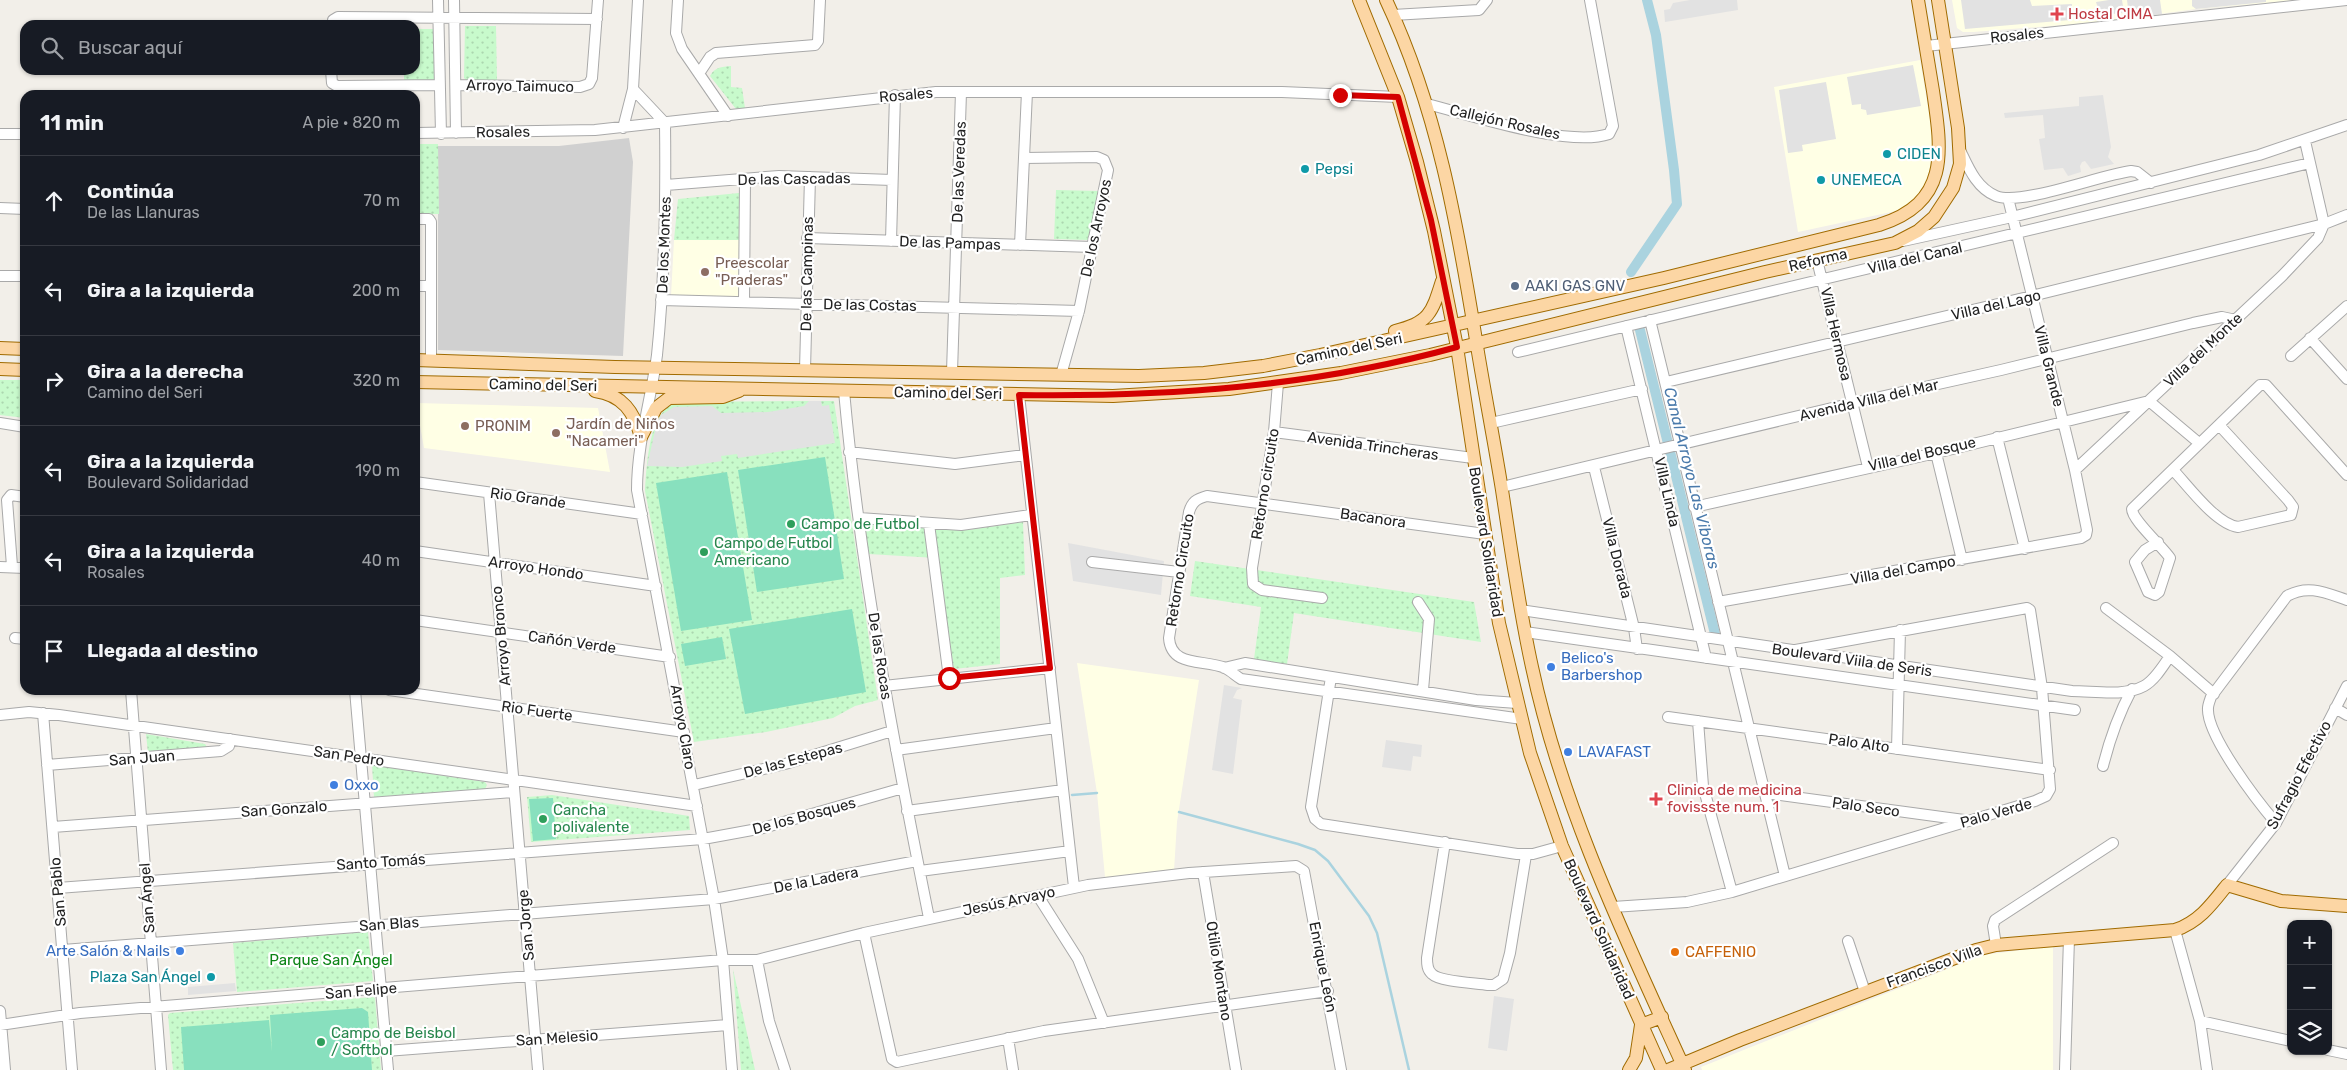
<!DOCTYPE html>
<html lang="es">
<meta charset="utf-8">
<style>
:root{--surface:#171b24;--page:#20242c;--text:#f1f3f6;--muted:#9ea1a6;--line:#363941}
body{margin:0;font-family:Rubik,sans-serif;background:var(--page);color:var(--text)}
.controls{position:absolute;right:15px;bottom:15px;display:grid;overflow:hidden;border-radius:10px;box-shadow:0 1px 4px #0004}
.controls button{width:45px;height:45px;display:grid;place-items:center;padding:0;border:0;border-bottom:1px solid var(--line);background:var(--surface);color:var(--text);font:25px sans-serif}
.stop{position:absolute;width:15px;height:15px;margin:-11px;border:4px solid #d40000;border-radius:50%;background:#fff}
.stop.end{background:#d40000;border-color:#fff;box-shadow:0 1px 5px #0008}
.list{margin:0;padding:0;list-style:none}
h2{display:flex;justify-content:space-between;align-items:center;height:65px;margin:0;padding:0 20px;font-size:21px}
h2 small{font-size:16px;font-weight:400;color:var(--muted)}
.list li{display:grid;grid-template-columns:32px 1fr auto;gap:15px;align-items:center;box-sizing:border-box;height:90px;padding:0 20px;border-top:1px solid var(--line)}
.list b{display:block;font-size:19px;white-space:nowrap}
.list p{margin:0;font-size:16px;white-space:nowrap;color:var(--muted)}
.list em{font-size:16px;font-style:normal;color:var(--muted)}
.icon{flex:none;width:28px;height:28px;fill:none;stroke:currentColor;stroke-width:2;stroke-linecap:round;stroke-linejoin:round}
.map{position:relative;flex:none;width:2347px;height:1070px;overflow:hidden}
.search{position:absolute;background:var(--surface);box-shadow:0 1px 4px #0004;left:20px;top:20px;width:400px;height:55px;display:flex;align-items:center;gap:12px;box-sizing:border-box;padding:0 18px;border-radius:15px;color:var(--muted);font-size:19px}
.panel{position:absolute;background:var(--surface);box-shadow:0 1px 4px #0004;left:20px;top:90px;width:400px;height:605px;border-radius:15px}
.map>svg:first-child{display:block}
.education{fill:#ffffe5}
.religious{fill:#d0d0d0}
.park{fill:url(#park-dots)}
.pitch{fill:#88e0be}
.parking{fill:#e2e2e2}
.lines{fill:none;stroke-linecap:round;stroke-linejoin:round}
.stream{stroke:#aad3df;stroke-width:2.5}
.canal{stroke:#aad3df;stroke-width:10}
.minor-casing{stroke:#a9a9a9;stroke-width:12}
.major-casing{stroke:#a06b00;stroke-width:14}
.minor{stroke:#fff;stroke-width:10}
.major{stroke:#fcd6a4;stroke-width:12}
.route{stroke:#d40000;stroke-width:6}
.health-dot{fill:#e0444e;stroke:#fff;stroke-width:2}
.culture-dot{fill:#0f9aa8;stroke:#fff;stroke-width:2}
.education-dot{fill:#8d6e63;stroke:#fff;stroke-width:2}
.service-dot{fill:#5c6f8a;stroke:#fff;stroke-width:2}
.leisure-dot{fill:#2e9e5b;stroke:#fff;stroke-width:2}
.shop-dot{fill:#3f7fe0;stroke:#fff;stroke-width:2}
.food-dot{fill:#e8710a;stroke:#fff;stroke-width:2}
.labels{text-anchor:middle;dominant-baseline:central;stroke-width:4.5;stroke-linejoin:round;paint-order:stroke}
.health-label{font-size:15px;fill:#be3a42;stroke:#fff;text-anchor:start}
.street-label{font-size:15px;fill:#222;stroke:#fff}
.culture-label{font-size:15px;fill:#0d838f;stroke:#fff;text-anchor:start}
.education-label{font-size:15px;fill:#785e54;stroke:#fff;text-anchor:start}
.service-label{font-size:15px;fill:#4e5e75;stroke:#fff;text-anchor:start}
.leisure-label{font-size:15px;fill:#27864d;stroke:#fff;text-anchor:start}
.shop-label{font-size:15px;fill:#366cbe;stroke:#fff;text-anchor:start}
.food-label{font-size:15px;fill:#c56008;stroke:#fff;text-anchor:start}
.park-label{font-size:15px;fill:#0c8416;stroke:#fff}
.water-label{font-size:16px;font-style:italic;fill:#4a7aab;stroke:#fff}
</style>
<div class="map">
<svg width="2347" height="1070" viewBox="0 0 2347 1070">
<defs>
<pattern id="park-dots" width="8" height="8" patternUnits="userSpaceOnUse" patternTransform="scale(1.25)"><rect width="8" height="8" fill="#c8facc"/><path d="M2 2h.1M6 6h.1" fill="none" stroke="#acd6af" stroke-width="1.8" stroke-linecap="round"/></pattern>
</defs>
<rect width="100%" height="100%" fill="#f2efe9"/>
<path class="education" d="M1952,0H2299L2196,9L2101,22L1973,32H1963L1957,28Z
M1920,60L1936,155L1934,173L1910,208L1798,232L1774,87Z
M674,240H739L738,297L671,296Z
M416,403L598,408L610,472L424,448Z
M1077,663L1199,680L1177,822L1174,871L1105,877L1097,793Z
M2053,946V1070H1702L1701,1067L1983,955Z"/>
<path class="religious" d="M629,138L633,162L623,356L438,350V146H559Z"/>
<path class="park" d="M465,26H496L497,82H468L464,78Z
M415,29H436L437,82L404,83V70H415Z
M731,66V87L742,88L745,108L736,109L710,76C715,67 721,67 731,66Z
M415,144H438L439,214H415Z
M1056,190L1099,191L1088,240L1054,239Z
M739,193V240H674L678,199Z
M0,380H25V418L0,415Z
M804,401H834L878,700L855,706L833,718L766,732L694,742L645,491C647,466 648,409 678,402Z
M862,522L968,530L1023,522L1025,575L1000,578V664L954,669L937,558L868,554Z
M1195,561L1474,602L1481,642L1294,613L1287,664L1254,659L1261,607L1190,596Z
M146,734L205,744L207,747L148,753Z
M372,765L485,782L487,785L485,789L374,797Z
M552,795L689,816L690,830L531,842L527,797Z
M368,932L373,981L237,992L233,943Z
M733,969L755,1070H741Z
M373,997L375,998L381,1070H173L168,1015L170,1013Z"/>
<path class="pitch" d="M825,457L844,579L757,592L738,470Z
M727,472L752,620L681,631L656,483Z
M852,609L866,692L745,714L729,629Z
M722,637L726,659L685,666L681,644Z
M553,798L556,839L533,841L529,799Z
M362,1008L368,1012L372,1070H184L181,1027L269,1020L272,1052L270,1015Z"/>
<path class="parking" d="M1690,0H1737L1738,10L1665,22L1664,10L1670,9L1673,3Z
M1961,0H2030L2032,6L2072,4L2070,20L1965,29Z
M2109,0H2122L2124,13L2100,15L2096,2Z
M2127,0H2160L2162,14L2139,17L2129,16Z
M2192,0H2266V2L2196,9L2192,6Z
M1913,65L1921,106L1867,115L1866,110L1861,109V104L1852,105L1847,77Z
M1826,82L1836,139L1802,145L1803,151L1788,153L1779,90Z
M2103,95L2111,147L2108,157L2114,164L2091,169L2085,161L2082,162L2080,166L2081,172L2068,176L2063,168L2044,170L2039,139L2045,138L2043,115L2005,118L2004,113L2079,106V97Z
M809,401H821L822,406L829,405L835,443L738,458L737,454L721,456L722,461L682,467L647,466L657,422L661,415L674,407L712,406L721,413L768,412L804,406Z
M1068,543L1164,561L1161,595L1073,581Z
M1224,685L1242,688L1237,690L1233,698L1242,700L1233,774L1212,770Z
M1386,740L1422,745L1421,757L1413,756L1411,771L1382,767Z
M235,983L236,991L188,995V987Z
M1494,996L1514,999L1507,1051L1488,1048Z"/>
<g class="lines">
<path class="stream" d="M1072,795L1097,793
M1179,812L1298,844L1315,850L1328,861L1369,916L1377,933L1409,1070"/>
<path class="canal" d="M1631,272L1677,204L1674,170L1656,35L1647,0
M1640,330L1715,634"/>
<g class="minor-casing">
<path id="minor" d="M438,0L441,134
M454,0L456,133
M678,0L676,33L682,49L728,116
M1393,15L1479,10L1487,0
M333,25V20L338,17L597,19
M1926,46L2347,0
M331,70L332,83L337,86L440,85
M700,72L710,57L716,53L815,45L818,41L820,0
M456,85L580,87L589,84L592,78L598,0
M633,89L665,123C666,200 665,278 657,355C651,400 637,443 637,490L714,899L723,960L732,1070
M1427,104C1471,115 1568,148 1609,134L1613,126L1590,0
M623,128L633,89L638,0
M415,133L595,130L936,92H1282L1398,97
M0,134H25
M2305,141L2324,224
M1961,152C1969,169 1977,188 1996,196C2021,206 2100,175 2131,171L2137,172L2151,183
M1024,158L1097,157L1104,160L1108,170L1079,311L1061,375
M666,185L779,176L892,180
M0,208L25,209
M415,219H429L431,222V361
M807,238L1092,247
M891,241L895,95
M1903,241L2012,217L2259,155L2347,125
M1020,245L1027,92
M1817,260L1868,467
M0,276H25
M415,286H431
M661,300L1079,311
M744,302L745,179
M1650,320L1785,876
M1626,326L1706,658
M2310,338L2347,379
M1518,352L2310,163
M2291,356L2347,306
M805,370L810,177
M952,372L961,92
M1666,382L2032,296L2324,224L2347,215
M1278,383L1274,432L1252,568L1253,584L1262,590L1322,598
M844,391C860,568 894,744 929,918
M1019,395L1074,887
M0,423L25,427
M1491,423L1642,389
M1274,432L1473,458
M1997,437L2025,549
M849,452L955,464L1025,455
M1936,453L1962,560
M1594,467L1634,628L1637,649
M2075,470L2282,276L2318,238L2324,224
M2174,471C2189,487 2216,524 2238,527L2291,515L2293,507L2288,500L2219,425
M415,482L642,514
M1502,487L1853,403L2001,370L2193,323L2222,317L2236,320
M489,493L538,1070
M1694,507L1936,453L2149,401L2199,443
M859,518L961,525L1031,515
M929,524L949,678
M1485,534L1207,496C1196,499 1192,502 1189,512L1169,638C1171,668 1205,659 1225,668C1231,671 1236,676 1241,679L1522,719
M2158,542L2145,550L2135,562L2148,592L2155,595L2159,592L2170,558C2163,547 2132,520 2132,509L2260,385H2266L2347,475
M415,551L656,586
M1092,562L1179,572
M12,566L7,500L11,495L25,497
M0,567L25,568
M1418,602L1429,619L1423,690
M1718,602L2081,538L2086,535L2087,530L2075,470L2008,198
M2106,608L2170,656L2214,694
M1521,610L2072,691C2094,691 2124,697 2144,686C2155,680 2163,666 2170,656
M415,620L670,657
M1525,632L2075,710
M15,638L25,639
M1224,668L1245,663L1476,700L1517,703
M1331,677L1311,807L1315,819L1321,824L1517,854H1533L1562,846
M884,686L1050,668
M131,690L161,1070
M355,690L388,1070
M389,690L684,732
M2335,708L2347,715
M43,713L72,1070
M0,715L29,712L59,715L697,806
M1668,717L2050,770
M1698,721L1703,786L1732,892
M1897,749L1900,630
M896,750L1056,728
M47,765L221,751L229,746L230,739
M2103,766C2110,738 2118,715 2132,689
M694,785L785,764L892,731
M1765,793L1964,820
M907,811L1063,790
M2276,823C2258,802 2206,735 2208,708C2208,705 2210,700 2211,697L2287,596C2308,584 2326,593 2347,600
M53,827L514,792
M1445,842L1427,958C1427,964 1427,970 1432,974C1440,982 1476,983 1488,985H1494L1503,979L1510,953L1526,855
M920,871L1070,851
M1203,872L1236,1070
M2227,885L2276,823L2347,686
M58,888L703,839L763,828L903,788
M1038,896L1078,959L1104,1023
M1613,907L1687,902L1732,892L2035,801L2046,796L2050,789L2042,688L2030,610L2027,608L1790,651
M2175,930L2200,1021L2207,1070
M864,933L892,1059L897,1062L1044,1031L1328,991
M1848,941L1865,992
M1996,945L1993,926L1995,920L2113,843
M63,950L714,899L917,861
M757,960L769,1021L785,1070
M0,1011L5,1070
M2200,1021L2291,1041
M0,1025L80,1013L723,960H757L864,933L1088,885L1189,873L1296,866L1304,871L1341,1070
M1008,1038L1013,1070
M2328,1050L2347,1054
M386,1051L728,1025
M2065,1070L2069,938"/>
</g>
<g class="major-casing">
<path id="major" d="M1359,0L1398,97L1417,162L1434,231L1457,347L1499,623L1530,753L1562,846L1662,1070
M1386,0C1437,108 1457,223 1476,340C1484,390 1494,440 1502,490C1511,549 1519,608 1532,667C1562,808 1626,940 1685,1070
M1395,331C1429,323 1432,313 1442,281
M0,348L25,349
M415,360L615,367L1139,376L1204,373L1263,366L1320,355L1664,278L1879,225C1950,203 1942,152 1933,91C1928,61 1923,30 1918,0
M0,369L25,370
M415,382L1113,396L1229,389L1341,373L1430,355L1765,272L1895,243L1918,231L1934,217L1953,188L1960,164L1958,128L1938,0
M595,391C623,395 634,412 641,437
M641,437L656,408L669,398L723,397L739,391
M1629,1070L1636,1058L1641,1025L1662,1017
M1668,1070L1740,1040L1976,950L1996,945L2175,930C2199,922 2212,904 2227,885L2281,901L2347,906"/>
</g>
<use href="#minor" class="minor"/>
<use href="#major" class="major"/>
</g>
<g class="lines">
<path class="route" d="M949,678L1050,668L1019,395C1168,397 1312,387 1457,347L1431,220L1398,97L1340,95"/>
</g>
<g class="health-dot">
<path d="M2054.5 6.5h5v5h5v5h-5v5h-5v-5h-5v-5h5z"/>
<path d="M1653.5 791.5h5v5h5v5h-5v5h-5v-5h-5v-5h5z"/>
</g>
<g class="culture-dot">
<circle cx="1887" cy="154" r="5"/>
<circle cx="1305" cy="169" r="5"/>
<circle cx="1821" cy="180" r="5"/>
<circle cx="211" cy="977" r="5"/>
</g>
<g class="education-dot">
<circle cx="705" cy="272" r="5"/>
<circle cx="465" cy="426" r="5"/>
<circle cx="556" cy="433" r="5"/>
</g>
<circle class="service-dot" cx="1515" cy="286" r="5"/>
<g class="leisure-dot">
<circle cx="791" cy="524" r="5"/>
<circle cx="704" cy="552" r="5"/>
<circle cx="543" cy="819" r="5"/>
<circle cx="321" cy="1042" r="5"/>
</g>
<g class="shop-dot">
<circle cx="1551" cy="667" r="5"/>
<circle cx="1568" cy="752" r="5"/>
<circle cx="334" cy="785" r="5"/>
<circle cx="180" cy="951" r="5"/>
</g>
<circle class="food-dot" cx="1675" cy="952" r="5"/>
<g class="labels">
<g class="health-label">
<text x="2068" y="14">Hostal CIMA</text>
<text x="1667" y="790">Clinica de medicina<tspan x="1667" dy="17">fovissste num. 1</tspan></text>
</g>
<g class="street-label">
<text transform="translate(2017 35) rotate(-6)">Rosales</text>
<text transform="translate(520 86) rotate(1)">Arroyo Taimuco</text>
<text transform="translate(906 95) rotate(-5)">Rosales</text>
<text transform="translate(1505 122) rotate(13)">Callejón Rosales</text>
<text transform="translate(503 132) rotate(-1)">Rosales</text>
<text transform="translate(959 172) rotate(-88)">De las Veredas</text>
<text transform="translate(794 179) rotate(-1)">De las Cascadas</text>
<text transform="translate(1096 228) rotate(-78)">De los Arroyos</text>
<text transform="translate(950 243) rotate(2)">De las Pampas</text>
<text transform="translate(664 245) rotate(-88)">De los Montes</text>
<text transform="translate(1915 258) rotate(-13)">Villa del Canal</text>
<text transform="translate(1818 260) rotate(-13)">Reforma</text>
<text transform="translate(807 274) rotate(-89)">De las Campinas</text>
<text transform="translate(870 305) rotate(1)">De las Costas</text>
<text transform="translate(1996 305) rotate(-13)">Villa del Lago</text>
<text transform="translate(1836 334) rotate(77)">Villa Hermosa</text>
<text transform="translate(1349 349) rotate(-12)">Camino del Seri</text>
<text transform="translate(2203 350) rotate(-43)">Villa del Monte</text>
<text transform="translate(2049 366) rotate(76)">Villa Grande</text>
<text transform="translate(543 385) rotate(1)">Camino del Seri</text>
<text transform="translate(948 393) rotate(1)">Camino del Seri</text>
<text transform="translate(1869 400) rotate(-13)">Avenida Villa del Mar</text>
<text transform="translate(1373 446) rotate(8)">Avenida Trincheras</text>
<text transform="translate(1922 454) rotate(-13)">Villa del Bosque</text>
<text transform="translate(1265 484) rotate(-81)">Retorno circuito</text>
<text transform="translate(1667 492) rotate(77)">Villa Linda</text>
<text transform="translate(528 498) rotate(8)">Rio Grande</text>
<text transform="translate(1373 518) rotate(8)">Bacanora</text>
<text transform="translate(1486 542) rotate(81)">Boulevard Solidaridad</text>
<text transform="translate(1617 558) rotate(76)">Villa Dorada</text>
<text transform="translate(536 568) rotate(8)">Arroyo Hondo</text>
<text transform="translate(1180 570) rotate(-81)">Retorno Circuito</text>
<text transform="translate(1903 570) rotate(-10)">Villa del Campo</text>
<text transform="translate(501 636) rotate(-95)">Arroyo Bronco</text>
<text transform="translate(572 642) rotate(8)">Cañón Verde</text>
<text transform="translate(880 656) rotate(81)">De las Rocas</text>
<text transform="translate(1852 660) rotate(8)">Boulevard Viila de Seris</text>
<text transform="translate(537 711) rotate(8)">Rio Fuerte</text>
<text transform="translate(683 727) rotate(80)">Arroyo Claro</text>
<text transform="translate(1859 743) rotate(8)">Palo Alto</text>
<text transform="translate(349 756) rotate(8)">San Pedro</text>
<text transform="translate(142 758) rotate(-5)">San Juan</text>
<text transform="translate(793 760) rotate(-15)">De las Estepas</text>
<text transform="translate(2299 775) rotate(-62)">Sufragio Efectivo</text>
<text transform="translate(1866 807) rotate(8)">Palo Seco</text>
<text transform="translate(284 809) rotate(-4)">San Gonzalo</text>
<text transform="translate(1996 813) rotate(-16)">Palo Verde</text>
<text transform="translate(804 816) rotate(-15)">De los Bosques</text>
<text transform="translate(381 862) rotate(-4)">Santo Tomás</text>
<text transform="translate(816 880) rotate(-11)">De la Ladera</text>
<text transform="translate(58 892) rotate(-95)">San Pablo</text>
<text transform="translate(147 898) rotate(-94)">San Ángel</text>
<text transform="translate(1009 901) rotate(-12)">Jesús Arvayo</text>
<text transform="translate(389 924) rotate(-4)">San Blas</text>
<text transform="translate(526 925) rotate(-95)">San Jorge</text>
<text transform="translate(1599 929) rotate(66)">Boulevard Solidaridad</text>
<text transform="translate(1934 966) rotate(-20)">Francisco Villa</text>
<text transform="translate(1323 967) rotate(79)">Enrique León</text>
<text transform="translate(1219 971) rotate(81)">Otilio Montano</text>
<text transform="translate(361 991) rotate(-5)">San Felipe</text>
<text transform="translate(557 1038) rotate(-4)">San Melesio</text>
</g>
<g class="culture-label">
<text x="1897" y="154">CIDEN</text>
<text x="1315" y="169">Pepsi</text>
<text x="1831" y="180">UNEMECA</text>
<text x="201" y="977" text-anchor="end">Plaza San Ángel</text>
</g>
<g class="education-label">
<text x="715" y="263">Preescolar<tspan x="715" dy="17">"Praderas"</tspan></text>
<text x="566" y="424">Jardín de Niños<tspan x="566" dy="17">"Nacameri"</tspan></text>
<text x="475" y="426">PRONIM</text>
</g>
<g class="service-label">
<text x="1525" y="286">AAKI GAS GNV</text>
</g>
<g class="leisure-label">
<text x="801" y="524">Campo de Futbol</text>
<text x="714" y="543">Campo de Futbol<tspan x="714" dy="17">Americano</tspan></text>
<text x="553" y="810">Cancha<tspan x="553" dy="17">polivalente</tspan></text>
<text x="331" y="1033">Campo de Beisbol<tspan x="331" dy="17">/ Softbol</tspan></text>
</g>
<g class="shop-label">
<text x="1561" y="658">Belico's<tspan x="1561" dy="17">Barbershop</tspan></text>
<text x="1578" y="752">LAVAFAST</text>
<text x="344" y="785">Oxxo</text>
<text x="170" y="951" text-anchor="end">Arte Salón &amp; Nails</text>
</g>
<g class="food-label">
<text x="1685" y="952">CAFFENIO</text>
</g>
<g class="park-label">
<text x="331" y="960">Parque San Ángel</text>
</g>
<g class="water-label">
<text transform="translate(1692 478) rotate(76)">Canal Arroyo Las Viboras</text>
</g>
</g>
</svg>
<div class="controls">
<button>+</button>
<button>−</button>
<button><svg class="icon" aria-label="layers" viewBox="0 0 24 24"><path d="M12 4l9 5-9 5-9-5zM3 14l9 5 9-5"/></svg></button>
</div>
<div class="stop" style="left:949px;top:678px"></div>
<div class="stop end" style="left:1340px;top:95px"></div>
<div class="search"><svg class="icon" aria-label="search" viewBox="0 0 24 24"><circle cx="10" cy="10" r="6"/><path d="M15 15l6 6"/></svg>Buscar aquí</div>
<section class="panel">
<h2>11 min<small>A pie · 820 m</small></h2>
<ul class="list">
<li><svg class="icon" aria-label="ahead" viewBox="0 0 24 24"><path d="M12 20V5M6 11l6-6 6 6"/></svg><div><b>Continúa</b><p>De las Llanuras</p></div><em>70 m</em></li>
<li><svg class="icon" aria-label="left" viewBox="0 0 24 24"><path d="M17 20v-9H6M10 6l-5 5 5 5"/></svg><div><b>Gira a la izquierda</b></div><em>200 m</em></li>
<li><svg class="icon" aria-label="right" viewBox="0 0 24 24"><path d="M7 20v-9h11M14 6l5 5-5 5"/></svg><div><b>Gira a la derecha</b><p>Camino del Seri</p></div><em>320 m</em></li>
<li><svg class="icon" aria-label="left" viewBox="0 0 24 24"><path d="M17 20v-9H6M10 6l-5 5 5 5"/></svg><div><b>Gira a la izquierda</b><p>Boulevard Solidaridad</p></div><em>190 m</em></li>
<li><svg class="icon" aria-label="left" viewBox="0 0 24 24"><path d="M17 20v-9H6M10 6l-5 5 5 5"/></svg><div><b>Gira a la izquierda</b><p>Rosales</p></div><em>40 m</em></li>
<li><svg class="icon" aria-label="arrive" viewBox="0 0 24 24"><path d="M6 21V4h12l-3 4 3 4H6"/></svg><div><b>Llegada al destino</b></div></li>
</ul>
</section>
</div>
